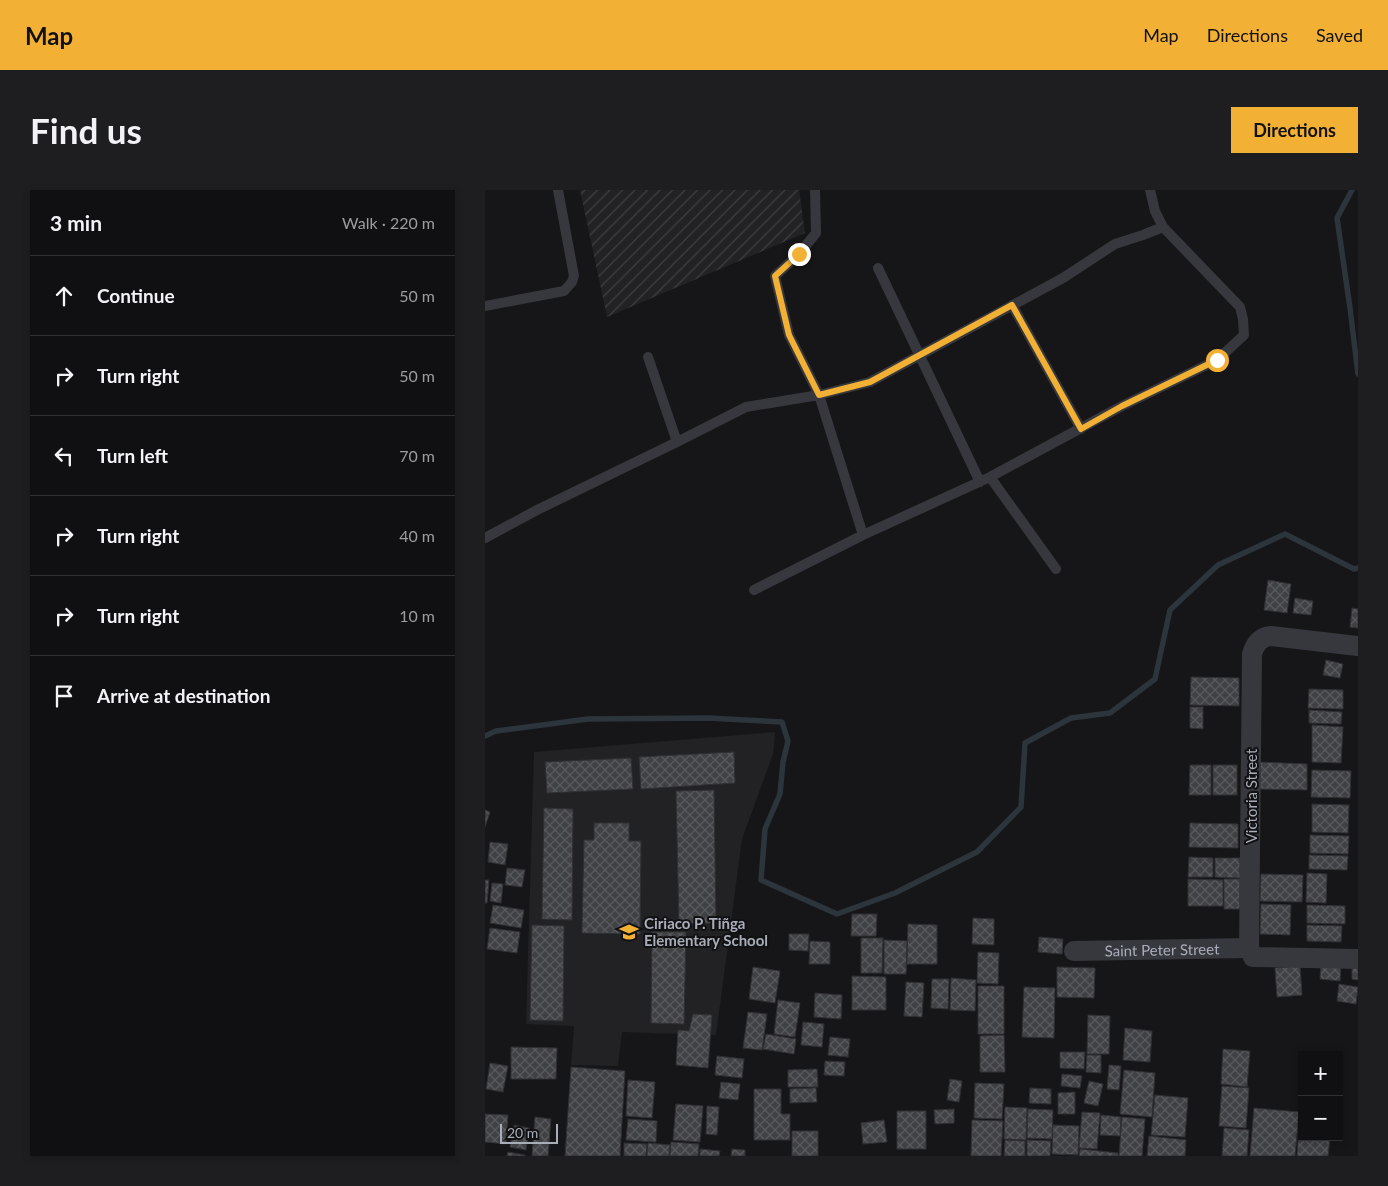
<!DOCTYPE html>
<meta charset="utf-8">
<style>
:root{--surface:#101012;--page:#1e1e20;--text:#f1f3f6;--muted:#9c9d9f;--line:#303032;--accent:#f2b134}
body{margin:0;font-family:Lato,sans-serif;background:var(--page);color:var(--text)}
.controls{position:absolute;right:15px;bottom:15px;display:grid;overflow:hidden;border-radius:0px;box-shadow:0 2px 8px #0003}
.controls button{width:45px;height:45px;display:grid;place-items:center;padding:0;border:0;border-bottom:1px solid var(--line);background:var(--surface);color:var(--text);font:25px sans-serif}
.scale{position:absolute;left:15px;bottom:12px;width:58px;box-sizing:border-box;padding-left:5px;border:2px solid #a8adb8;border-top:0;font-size:14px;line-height:18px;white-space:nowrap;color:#a8adb8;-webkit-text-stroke:4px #111113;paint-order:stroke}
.stop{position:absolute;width:15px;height:15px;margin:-11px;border:4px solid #f2b134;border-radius:50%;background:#fff}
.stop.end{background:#f2b134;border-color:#fff;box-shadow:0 1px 5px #0008}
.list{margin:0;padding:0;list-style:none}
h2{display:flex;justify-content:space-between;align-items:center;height:65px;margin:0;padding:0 20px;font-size:21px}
h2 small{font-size:16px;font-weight:400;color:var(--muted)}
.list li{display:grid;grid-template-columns:32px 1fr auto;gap:15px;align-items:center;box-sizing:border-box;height:80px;padding:0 20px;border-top:1px solid var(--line)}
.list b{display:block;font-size:19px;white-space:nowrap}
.list em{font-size:16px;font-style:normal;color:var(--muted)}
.icon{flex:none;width:28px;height:28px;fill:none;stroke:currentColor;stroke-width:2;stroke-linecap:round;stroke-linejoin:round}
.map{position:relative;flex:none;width:873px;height:966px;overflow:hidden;border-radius:0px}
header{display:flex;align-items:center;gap:30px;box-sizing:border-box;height:70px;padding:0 25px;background:var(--accent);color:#111}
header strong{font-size:24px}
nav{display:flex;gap:28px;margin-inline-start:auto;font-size:18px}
.intro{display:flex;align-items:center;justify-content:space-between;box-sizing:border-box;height:120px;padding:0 30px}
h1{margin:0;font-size:35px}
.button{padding:12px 22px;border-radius:0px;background:var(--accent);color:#111;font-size:18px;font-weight:700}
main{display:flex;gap:30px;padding:0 30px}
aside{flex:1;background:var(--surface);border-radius:0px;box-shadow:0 2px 8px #0003}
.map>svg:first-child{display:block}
.built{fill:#222225}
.industrial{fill:url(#industrial-furrows)}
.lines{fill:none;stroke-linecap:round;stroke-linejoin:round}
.stream{stroke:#2c353c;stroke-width:5.5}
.building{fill:url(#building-cross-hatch);stroke:#303034}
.lane{stroke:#37383d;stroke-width:10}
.street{stroke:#37383d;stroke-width:20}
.route{stroke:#f2b134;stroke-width:6}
.labels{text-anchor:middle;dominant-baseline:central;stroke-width:4;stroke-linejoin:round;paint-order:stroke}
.street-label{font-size:15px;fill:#a8adb8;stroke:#111113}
.poi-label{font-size:15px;font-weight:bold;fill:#a8adb8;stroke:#111113;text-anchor:start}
</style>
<header>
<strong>Map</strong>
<nav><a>Map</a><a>Directions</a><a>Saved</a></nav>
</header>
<div class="intro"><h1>Find us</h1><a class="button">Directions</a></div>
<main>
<aside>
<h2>3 min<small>Walk · 220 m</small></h2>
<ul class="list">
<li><svg class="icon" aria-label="ahead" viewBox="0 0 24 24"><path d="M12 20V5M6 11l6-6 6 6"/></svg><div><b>Continue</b></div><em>50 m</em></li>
<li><svg class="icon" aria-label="right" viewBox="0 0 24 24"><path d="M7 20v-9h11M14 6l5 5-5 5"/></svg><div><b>Turn right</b></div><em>50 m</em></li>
<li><svg class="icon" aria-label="left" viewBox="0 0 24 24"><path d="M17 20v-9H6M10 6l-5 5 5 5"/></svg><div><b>Turn left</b></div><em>70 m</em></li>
<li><svg class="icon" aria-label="right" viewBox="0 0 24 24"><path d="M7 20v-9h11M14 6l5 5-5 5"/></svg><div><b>Turn right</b></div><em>40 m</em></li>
<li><svg class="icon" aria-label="right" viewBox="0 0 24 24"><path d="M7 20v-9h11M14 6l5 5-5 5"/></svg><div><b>Turn right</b></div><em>10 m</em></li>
<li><svg class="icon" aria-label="arrive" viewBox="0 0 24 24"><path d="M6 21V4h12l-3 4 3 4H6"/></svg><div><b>Arrive at destination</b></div></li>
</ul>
</aside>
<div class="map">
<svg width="873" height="966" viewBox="0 0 873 966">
<defs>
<pattern id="industrial-furrows" width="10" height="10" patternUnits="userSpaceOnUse" patternTransform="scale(1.25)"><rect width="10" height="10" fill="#222225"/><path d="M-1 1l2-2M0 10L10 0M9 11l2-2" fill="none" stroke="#3f3f43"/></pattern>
<pattern id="building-cross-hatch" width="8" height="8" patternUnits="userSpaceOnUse" patternTransform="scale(1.25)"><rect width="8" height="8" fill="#404145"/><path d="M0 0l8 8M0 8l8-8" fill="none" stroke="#595a5e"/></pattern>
</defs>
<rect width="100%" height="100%" fill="#161618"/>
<path class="built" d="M290,542L288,564L257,649L231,845L137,842L133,876L86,875L89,836L41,834L49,562Z"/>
<path class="industrial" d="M95,0H314L320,43L122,127Z"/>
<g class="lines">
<path class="stream" d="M867,0L852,28L865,118L873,184
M0,546L11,541L103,529L223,528L297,532L303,551L298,572L295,604L280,639L276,690L352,724L410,703L492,662L536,617L540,553L586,528L625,523L670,489L685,420L733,375L800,344L869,379L873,378"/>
</g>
<path class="building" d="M783,390L806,394L802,423L779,420Z
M810,408L828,411L826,425L808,423Z
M867,418L873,419V438L865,437Z
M841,470L858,474L855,488L838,485Z
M706,487L754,488V516L705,515Z
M824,499L858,500V519L823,518Z
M705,517H718V539L705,538Z
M824,520L857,522L856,534L824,533Z
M827,535L858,537L856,573L827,572Z
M249,562L250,593L156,599L154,567Z
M146,568L148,599L62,603L60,572Z
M773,572L822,574V600L772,599Z
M705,575H726V605H704Z
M728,575H752V605H728Z
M827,580L866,581L865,608L826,607Z
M229,600L231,733L194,734L191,601Z
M827,614L864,615L863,643L827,642Z
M59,618L88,619L87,730L57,729Z
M0,620L5,622L0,637Z
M109,633H144V651H156L155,744L97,743L99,650H109Z
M705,633L753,634V658L704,657Z
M825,645L864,646L863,664L825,663Z
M5,652L23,654L20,675L3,672Z
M824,665L863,666L862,680L824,679Z
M704,667L728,668V687H703Z
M730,668H755V688L730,687Z
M22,678L40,680L37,697L20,695Z
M822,683L842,684L841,713L821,712Z
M776,684L818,685L817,712L775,711Z
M703,689L738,690V716H703Z
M739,689H755V719H739Z
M0,690H4L2,713H0Z
M7,693L18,694L16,713L5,711Z
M776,714L806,715L805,745L775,744Z
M8,715L39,720L36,738L5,733Z
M822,715L860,716V734L822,733Z
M367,724H392L391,746H366Z
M488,728L509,729V755L487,754Z
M423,734L452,735V774H422Z
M47,735L79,736L78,831L45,830Z
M822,735L857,736L856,752L822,751Z
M5,738L35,742L32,763L2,759Z
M167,742H201L199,834L166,833Z
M304,744H324L323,761L304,760Z
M554,747L578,749L577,764L553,762Z
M376,748H398L397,783H376Z
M399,750L422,751L421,784H399Z
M325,751L345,752V774H324Z
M493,762L514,763L513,794L492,793Z
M836,774L856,775L855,791L835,789Z
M815,776L817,805L792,807L790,778Z
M867,776L873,777V790L867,789Z
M268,777L295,781L290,813L264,809Z
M572,777L610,778L609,808L572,807Z
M367,786L401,787V820H367Z
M466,788L491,790L490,821L465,820Z
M447,789H464L463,819L446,818Z
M421,792L439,793L437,827L419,826Z
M854,794L873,797L871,814L852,811Z
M493,796H519V844H493Z
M539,797L570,798L569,848L537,847Z
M330,803L357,805L356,829L329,827Z
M293,810L315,813L310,847L289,844Z
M263,822L282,824L277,860L258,858Z
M208,824L227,825L223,878L191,875L193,840L204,841Z
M603,825L625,826L624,864H602Z
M318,832L339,834L337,857L316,855Z
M640,838L667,841L665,872L638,870Z
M281,844L311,849L309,864L278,859Z
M519,845L520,882H495V846Z
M345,847L365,849L363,867L343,865Z
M26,857L72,858L71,889H26Z
M738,859L765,861L762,897L736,894Z
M575,862H600L599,879L575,878Z
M602,865H616V883L601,882Z
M232,866L259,869L257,888L230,885Z
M340,871L360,872L359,886L339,885Z
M5,873L23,876L18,902L1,899Z
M624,875L636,876L634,900L622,899Z
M86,877L140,881L135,966H80Z
M332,879L333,897H303V880Z
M639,880L670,883L667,927L635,924Z
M577,884L597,886L595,898L576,896Z
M465,889L477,891L474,912L462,910Z
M143,890L170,892L167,928L141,926Z
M604,891L618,894L613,916L599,913Z
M236,892L255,894L253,910L234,908Z
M490,893L519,894L517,929L489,928Z
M737,896L764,898L761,938L734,936Z
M331,898L332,912L305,913V899Z
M545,898L566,899V914L544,913Z
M269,899H296V924H305V950H269Z
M590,902V924H573V903Z
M670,905L703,908L700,947L666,945Z
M191,914L218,916L215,952L188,950Z
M222,916L234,917L232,945L221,944Z
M520,917L542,918L541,950L519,949Z
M769,918L814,922L810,966H765Z
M469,919V933L450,934L449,920Z
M543,919L568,920L567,949L542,948Z
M412,921H441V959H412Z
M597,922L615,923L612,959L594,958Z
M815,922H817V947H845L843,966H812Z
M0,924L23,925L21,954L0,952Z
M616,925L636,927L635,946L615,945Z
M50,927L66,929L63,966H47Z
M637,927L660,929L657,966H634Z
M143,929L172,931L171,952L141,950Z
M399,930L402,952L378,954L376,933Z
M487,930L518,931L516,966H486Z
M29,935L44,938L41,960L25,957Z
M568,935L594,936L593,965L567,964Z
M739,938L764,940L762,966H737Z
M307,941H333V966H307Z
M664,946L701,950L700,966H662Z
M520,950L540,951V966H519Z
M542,950L566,951L565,966H542Z
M186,952L214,954L213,966H185Z
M139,953L162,954L161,966H139Z
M163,953L185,955L184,966H162Z
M215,959L235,961L234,966H215Z
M247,959L260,960V966H246Z
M595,959L633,963V966H594Z
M23,962L40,965V966H22Z"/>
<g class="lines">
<path class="lane" d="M330,0L331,43L314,64L290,86L304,145L334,205L378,345
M393,78L495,292
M527,115L596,239
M0,116L79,101L87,92L89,86L73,0
M163,167L192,252
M505,287L571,379
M0,348L52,320L192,252L261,217L334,205L385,192L578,88L630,54L658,45L678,37L670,21L665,0
M269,400L378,345L505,287L637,216L732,170L759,145L758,129L755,117L678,37"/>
<g class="street">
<path d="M873,456L786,446C775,447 770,454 767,464L764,758L768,767L873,769"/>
<path id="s1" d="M589,761L764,758"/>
</g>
</g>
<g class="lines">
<path class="route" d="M314,64L290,86L304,145L334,205L385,192L527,115L596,239L637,216L732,170"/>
</g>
<defs>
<g id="school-bare" transform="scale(1.5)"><path d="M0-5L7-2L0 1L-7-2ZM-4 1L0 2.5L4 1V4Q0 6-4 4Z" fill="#f2b134" stroke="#111113" stroke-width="2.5" paint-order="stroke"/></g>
</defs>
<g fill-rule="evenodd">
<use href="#school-bare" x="144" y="742"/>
</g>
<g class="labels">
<g class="street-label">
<text transform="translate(766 606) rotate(-90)">Victoria Street</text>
<text stroke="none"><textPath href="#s1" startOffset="88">Saint Peter Street</textPath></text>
</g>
<g class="poi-label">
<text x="159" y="733">Ciriaco P. Tiñga<tspan x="159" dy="17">Elementary School</tspan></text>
</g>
</g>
</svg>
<div class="controls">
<button>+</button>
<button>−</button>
</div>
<div class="scale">20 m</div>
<div class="stop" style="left:732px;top:170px"></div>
<div class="stop end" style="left:314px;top:64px"></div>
</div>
</main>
